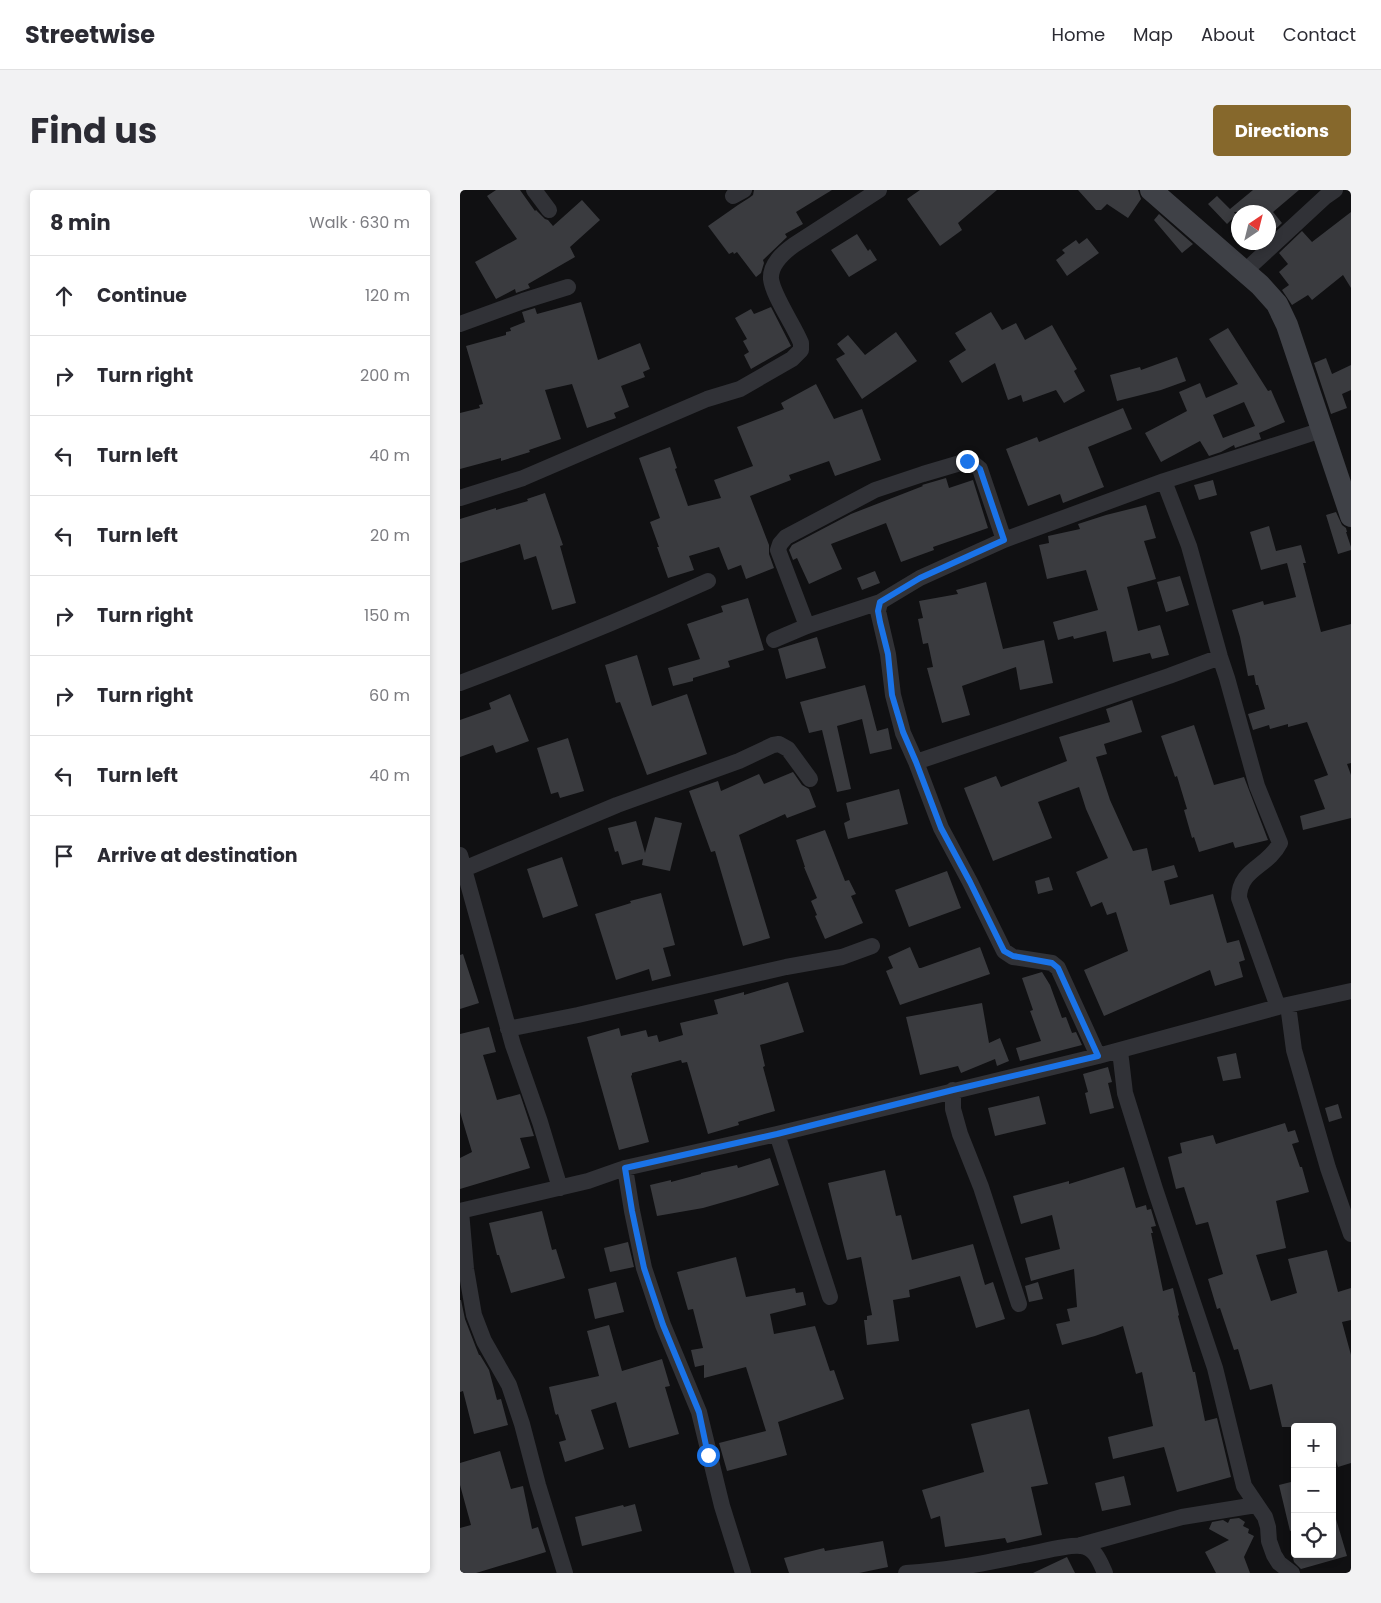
<!DOCTYPE html>
<meta charset="utf-8">
<style>
:root{--surface:#fff;--page:#f2f2f3;--text:#2b2b33;--muted:#7c7c81;--line:#e1e1e2;--accent:#86682c}
body{margin:0;font-family:Poppins,sans-serif;background:var(--page);color:var(--text)}
.controls{position:absolute;right:15px;bottom:15px;display:grid;overflow:hidden;border-radius:5px;box-shadow:0 2px 8px #0003}
.controls button{width:45px;height:45px;display:grid;place-items:center;padding:0;border:0;border-bottom:1px solid var(--line);background:var(--surface);color:var(--text);font:25px sans-serif}
.compass{position:absolute;left:771px;top:15px;width:45px;height:45px;border-radius:50%;background:var(--surface);box-shadow:0 2px 8px #0003;rotate:35deg}
.stop{position:absolute;width:15px;height:15px;margin:-11px;border:4px solid #1a73e8;border-radius:50%;background:#fff}
.stop.end{background:#1a73e8;border-color:#fff;box-shadow:0 1px 5px #0008}
.list{margin:0;padding:0;list-style:none}
h2{display:flex;justify-content:space-between;align-items:center;height:65px;margin:0;padding:0 20px;font-size:21px}
h2 small{font-size:16px;font-weight:400;color:var(--muted)}
.list li{display:grid;grid-template-columns:32px 1fr auto;gap:15px;align-items:center;box-sizing:border-box;height:80px;padding:0 20px;border-top:1px solid var(--line)}
.list b{display:block;font-size:19px;white-space:nowrap}
.list em{font-size:16px;font-style:normal;color:var(--muted)}
.icon{flex:none;width:28px;height:28px;fill:none;stroke:currentColor;stroke-width:2;stroke-linecap:round;stroke-linejoin:round}
.map{position:relative;flex:none;width:891px;height:1383px;overflow:hidden;border-radius:5px}
header{display:flex;align-items:center;gap:30px;box-sizing:border-box;height:70px;padding:0 25px;background:var(--surface);border-bottom:1px solid var(--line)}
header strong{font-size:24px}
nav{display:flex;gap:28px;margin-inline-start:auto;font-size:18px}
.intro{display:flex;align-items:center;justify-content:space-between;box-sizing:border-box;height:120px;padding:0 30px}
h1{margin:0;font-size:35px}
.button{padding:12px 22px;border-radius:5px;background:var(--accent);color:#fff;font-size:18px;font-weight:700}
main{display:flex;gap:30px;padding:0 30px}
aside{flex:1;background:var(--surface);border-radius:5px;box-shadow:0 2px 8px #0003}
.map>svg:first-child{display:block}
.building{fill:#3a3b3f;fill-rule:evenodd}
.lines{fill:none;stroke-linecap:round;stroke-linejoin:round}
.street{stroke:#313237;stroke-width:16}
.secondary{stroke:#3f4147;stroke-width:22}
.route{stroke:#1a73e8;stroke-width:6}
</style>
<header>
<strong>Streetwise</strong>
<nav><a>Home</a><a>Map</a><a>About</a><a>Contact</a></nav>
</header>
<div class="intro"><h1>Find us</h1><a class="button">Directions</a></div>
<main>
<aside>
<h2>8 min<small>Walk · 630 m</small></h2>
<ul class="list">
<li><svg class="icon" aria-label="ahead" viewBox="0 0 24 24"><path d="M12 20V5M6 11l6-6 6 6"/></svg><div><b>Continue</b></div><em>120 m</em></li>
<li><svg class="icon" aria-label="right" viewBox="0 0 24 24"><path d="M7 20v-9h11M14 6l5 5-5 5"/></svg><div><b>Turn right</b></div><em>200 m</em></li>
<li><svg class="icon" aria-label="left" viewBox="0 0 24 24"><path d="M17 20v-9H6M10 6l-5 5 5 5"/></svg><div><b>Turn left</b></div><em>40 m</em></li>
<li><svg class="icon" aria-label="left" viewBox="0 0 24 24"><path d="M17 20v-9H6M10 6l-5 5 5 5"/></svg><div><b>Turn left</b></div><em>20 m</em></li>
<li><svg class="icon" aria-label="right" viewBox="0 0 24 24"><path d="M7 20v-9h11M14 6l5 5-5 5"/></svg><div><b>Turn right</b></div><em>150 m</em></li>
<li><svg class="icon" aria-label="right" viewBox="0 0 24 24"><path d="M7 20v-9h11M14 6l5 5-5 5"/></svg><div><b>Turn right</b></div><em>60 m</em></li>
<li><svg class="icon" aria-label="left" viewBox="0 0 24 24"><path d="M17 20v-9H6M10 6l-5 5 5 5"/></svg><div><b>Turn left</b></div><em>40 m</em></li>
<li><svg class="icon" aria-label="arrive" viewBox="0 0 24 24"><path d="M6 21V4h12l-3 4 3 4H6"/></svg><div><b>Arrive at destination</b></div></li>
</ul>
</aside>
<div class="map">
<svg width="891" height="1383" viewBox="0 0 891 1383">
<rect width="100%" height="100%" fill="#101012"/>
<path class="building" d="M36,0H60L75,21L76,20L85,29L88,30L93,36L122,10L140,30L110,57L115,67L68,94L70,98L56,103L55,99L36,109L15,72L57,49L27,6Z
M294,0H372L336,22L343,34L325,44L327,47L303,70L304,73L301,83L296,87L277,62L274,64L273,62L269,64L248,36L278,15L289,8L293,5Z
M460,0H537L498,33L502,40L480,56L447,9Z
M618,0H678L681,9L668,28L647,14L641,20H636Z
M793,0H839L813,22L822,33L808,46V22H774L776,25L767,34L748,14L757,6L770,19Z
M891,22V98L883,85L852,110L848,105L832,115L822,100L829,95L819,82L828,74L819,63L842,41L852,52Z
M699,24L733,54L722,63L694,30Z
M397,44L408,61L410,59L417,70L389,87L371,60Z
M627,48L639,63L607,86L596,70L605,63L602,60L616,50L619,54Z
M121,112L138,170L180,153L190,179L183,182L185,187L161,196L169,217L154,223L156,228L127,238L112,194L85,200L101,249L69,260L70,262L41,271V268L0,279V223L20,218L19,215L23,214L6,156L46,145V142L51,141L50,138L65,132L62,122L75,118L77,124Z
M311,117L331,156L291,179L284,165L289,162L283,151L287,149L275,128L291,119L294,124Z
M531,122L542,140L556,133L565,150L592,135L617,179L614,181L625,201L604,213L596,200L563,212L561,205L548,210L535,173L502,193L489,171L506,160L495,143Z
M768,138L808,201L811,200L825,232L799,243L801,249L775,258L774,255L761,262L749,266L740,251L701,272L685,243L727,221L719,202L740,193L746,208L778,194L749,149ZM784,212L795,236L763,248L753,225Z
M436,142L457,171L402,209L376,169L385,164L377,154L388,145L405,165Z
M717,167L726,191L701,200L657,211L650,185L680,177L681,180Z
M866,168L872,184L891,175V200L882,204L887,218L871,224L854,173Z
M356,194L374,229L402,219L421,270L375,286L369,271L329,285L331,290L290,306L309,355V364L314,378L286,389L281,375L268,380L259,357L229,366L234,380L208,388L197,357H199L190,332L200,328L179,268L210,257L217,278L215,279L228,316L261,308L254,290L293,276L277,237L324,219L321,213Z
M663,218L672,239L628,257L644,297L603,313L600,304L568,316L546,259L577,247L579,252Z
M486,288L489,298L513,290L528,338L473,357L474,360L441,372L426,333L371,354L382,379L349,394L337,368L333,370L329,360L332,355L391,324L463,296L462,295Z
M753,290L757,305L739,310L734,295Z
M85,303L103,355L100,356L116,413L92,420L76,366L64,370L60,354L0,373V329L36,318V320L68,311L67,309Z
M686,315L696,348L684,351L696,389L667,397L678,441L700,435L709,465L692,469L690,463L653,472L646,441L614,449L613,446L598,450L593,432L638,420L626,380L587,389L579,355L589,353L588,346L620,339L618,334L646,325Z
M876,322L882,335L886,338L887,342H886L891,357V360L878,364L866,325Z
M809,336L816,361L841,355L846,373H843L861,442L891,434V573L887,574L891,585V628L843,640L840,626L865,619L854,590L868,585L847,532L828,537V534L810,539L809,535L793,540L788,524L805,519L798,495H796L794,485L788,486L780,447L772,420L803,411L804,415L836,407L827,373L801,380L790,342Z
M415,381L420,393L402,400L397,388Z
M720,386L729,415L706,422L697,392Z
M526,392L543,459L584,450L593,493L560,500L556,477L502,496L510,525L482,533L467,478L473,477L468,453L463,454L458,429L463,428L459,411L498,404L496,400Z
M288,408L304,460L268,471L270,477L233,488V491L213,496L208,478L240,469L227,434L263,422L261,416Z
M357,447L366,478L326,489L318,459Z
M177,465L192,516L227,504L247,564L187,585L160,512L156,513L145,475Z
M405,495L417,541L428,538L432,559L410,564L402,529L377,536L391,599L377,602L362,540L349,543L340,512Z
M50,504L69,551L36,563L33,555L0,567V530L31,519L29,513Z
M672,510L682,542L644,554L647,564L636,567L650,610L673,661L687,658L692,681L714,675L718,687L704,691L710,715L753,704L767,753L779,750L785,770L779,772L783,787L755,796L750,780L644,826L624,780L668,761L656,722L647,725L642,712L631,717L616,682L648,668L626,619L619,597L578,612L592,648L533,671L504,598L536,586L541,597L607,571L599,547L650,532L646,519Z
M734,535L754,595L784,587L808,650L775,658L773,652L739,662L734,647L732,648L724,620L727,619L717,586L715,587L701,546Z
M108,548L124,601L100,608L98,602L91,604L77,558Z
M333,582L342,595L349,599L356,617L327,628L325,624L279,645L310,748L283,756L255,661L251,662L229,601L258,591L261,601L299,584L304,594Z
M439,599L448,634L388,649L384,633L390,630L386,613Z
M195,627L222,633L210,681L182,675L183,669L162,675L158,661L155,662L148,638L176,631L185,663Z
M365,640L385,691L389,690L396,704L391,706L403,733L365,749L355,726L357,725L351,711L357,708L344,677H345L336,650Z
M102,667L118,716L83,728L67,679Z
M487,681L501,718L449,737L435,700Z
M589,687L593,700L578,704L575,691Z
M201,703L215,755L203,758L211,786L192,791L189,779L156,790L135,724L171,713L170,711Z
M450,757L459,778H461L520,757L530,784L440,815L426,781L433,778L428,767Z
M3,764L19,813L0,819V765Z
M582,782L590,795L602,828L606,827L612,843L616,842L622,855L560,871L556,858L581,851L570,821L573,820L562,788Z
M328,792L344,842L300,855L305,876L303,877L315,921L278,932L279,935L248,944L227,872L222,873L221,870L172,883V885L171,886L189,952L159,960L127,847L159,838L161,846L186,840L188,847L197,845L199,852L223,845L220,833L258,824L254,810L284,802V805Z
M522,813L529,853L540,848L549,871L537,876L535,869L501,883L498,876L460,885L446,827Z
M29,837L36,862L23,865L37,910L60,904L74,946L60,948L70,978L0,999V968L12,962L0,922V844Z
M776,863L781,888L763,891L757,867Z
M648,877L652,892L648,893L654,918L630,924L625,903L628,902L623,884Z
M579,906L586,934L535,946L528,918Z
M878,914L882,928L869,932L865,918Z
M825,933L828,942L835,940L839,952L832,954L840,977H842L849,1002L816,1011L826,1058L796,1065L811,1111L837,1103L828,1069L867,1060L878,1102L891,1098V1130L882,1132L891,1165V1273L878,1277L872,1258V1237H822L812,1194L790,1200L778,1159L774,1160L760,1118L757,1119L748,1089L763,1084L748,1032L736,1035L724,997L716,999L708,967L722,963L720,953L753,945L756,954Z
M310,968L319,995L285,1006L243,1018L197,1026L190,995L211,990V992L241,984V983L277,975L278,978Z
M664,977L676,1018L686,1015L687,1020L691,1019L696,1036L691,1037L693,1043H691L703,1101L713,1098L719,1125L718,1126L733,1182H735L745,1231L757,1228L771,1287L717,1302L704,1257L653,1269L648,1247L693,1236L682,1182L676,1184L663,1136L635,1146L602,1155L596,1134L610,1131L607,1119L617,1117L614,1079L571,1091L565,1068L600,1059L592,1025L561,1034L553,1006L609,991V994Z
M425,980L436,1026L441,1025L452,1070L513,1054L525,1095L533,1092L545,1129L516,1138L500,1086L449,1100L450,1107L433,1110L439,1151L407,1155L404,1130H407V1126L412,1125L401,1067L387,1070L368,993Z
M82,1021L92,1060L96,1059L105,1088L51,1103L39,1065H37L29,1033Z
M168,1052L174,1077L150,1082L144,1058Z
M276,1067L286,1107L335,1098L336,1103L343,1102L346,1115L310,1124L314,1144L355,1136L370,1181L374,1180L384,1209L318,1232L327,1265L267,1281L259,1253L306,1241L286,1177L244,1188V1175L235,1177L231,1160L243,1158L233,1119L228,1120L217,1082Z
M156,1092L164,1122L135,1129L128,1099Z
M578,1092L583,1109L569,1112L565,1096Z
M0,1110H1L5,1129L15,1155L19,1165H20L29,1180L37,1210L41,1209L48,1235L14,1244L3,1201L0,1202Z
M149,1135L162,1181L202,1169L210,1196L205,1197L219,1244L169,1258L156,1212L131,1220L144,1259L105,1272L99,1252L106,1250L98,1224L96,1225L95,1223L89,1197L139,1186L127,1141Z
M569,1219L588,1294L571,1297L582,1345L547,1353L545,1348L485,1357L480,1326L471,1329L462,1300L524,1282L511,1234Z
M40,1261L51,1299L63,1296L72,1339L78,1337L86,1362L16,1383H0V1338L11,1335L0,1295V1273Z
M664,1286L671,1315L642,1321L635,1293Z
M835,1291V1340L830,1341L819,1295Z
M175,1314L182,1341L122,1356L115,1327L163,1315L164,1317Z
M779,1328L785,1332L783,1336L789,1339L788,1343L794,1346L784,1367L790,1383H756L745,1362L769,1350L749,1339L752,1332L763,1330L768,1333L770,1329Z
M872,1329H876L887,1366L841,1379L834,1372L832,1364H872Z
M423,1351L428,1377L399,1383H329L324,1368L364,1358L365,1361Z
M607,1367L615,1383H573Z"/>
<g class="lines">
<path class="street" d="M74,0L89,20
M273,6L284,0
M785,81L865,7L875,0
M0,134L63,111L108,97
M704,291L729,356L760,467L767,488L797,596L820,653C808,677 779,679 779,708L818,817
M0,308L63,288L247,209L280,199L332,169L341,160V153C334,135 313,106 311,89C310,74 323,63 334,55L419,0
M420,412L418,421L428,464L433,505L443,543L456,572L481,638L510,692L544,761L553,767L592,773L598,778L638,866
M347,436L318,360L320,354L326,347L415,300L463,284L507,271L514,274L520,279L544,350
M314,450L347,436L420,412L460,388L544,350L704,291L862,240
M0,493C85,461 166,428 248,391
M456,572L709,486L760,467
M0,665L53,855L80,932L100,998
M4,679L157,615L279,571L313,555L319,554L328,559L350,589
M828,815L834,860L868,978L891,1044
M48,839L118,825L326,777L382,767L412,756
M660,861L665,903L695,999L755,1178L784,1296L805,1327L808,1337L809,1351L814,1365L819,1373L832,1383
M493,900V919L500,944L521,997L559,1114
M317,944L370,1107
M165,978L172,1021L184,1078L203,1135L239,1222L262,1316L283,1383
M0,1021L128,991L165,978L317,944L638,866L818,817L891,801
M1,1021L6,1079L14,1125L24,1151L49,1195L62,1234L78,1295L105,1383
M621,1355L722,1327L796,1315
M446,1383C486,1381 525,1373 564,1365C578,1363 608,1354 621,1356C635,1357 640,1372 645,1383"/>
<path class="secondary" d="M691,0L800,95L817,114L827,135L891,326"/>
</g>
<g class="lines">
<path class="route" d="M248,1265L239,1222L203,1135L184,1078L172,1021L165,978L317,944L493,900L638,866L598,778L592,773L553,766L544,761L510,692L481,638L456,572L443,542L432,505L428,464L420,432L418,421L420,412L460,388L544,350L520,279L514,274L507,271"/>
</g>
</svg>
<div class="controls">
<button>+</button>
<button>−</button>
<button><svg class="icon" aria-label="locate" viewBox="0 0 24 24"><circle cx="12" cy="12" r="6"/><path d="M12 2v4M12 18v4M2 12h4M18 12h4"/></svg></button>
</div>
<svg class="compass" viewBox="-18 -18 36 36"><path d="M0-13l5 13h-10z" fill="#e53935"/><path d="M0 13l5-13h-10z" fill="#7c7c81"/></svg>
<div class="stop" style="left:248px;top:1265px"></div>
<div class="stop end" style="left:507px;top:271px"></div>
</div>
</main>
